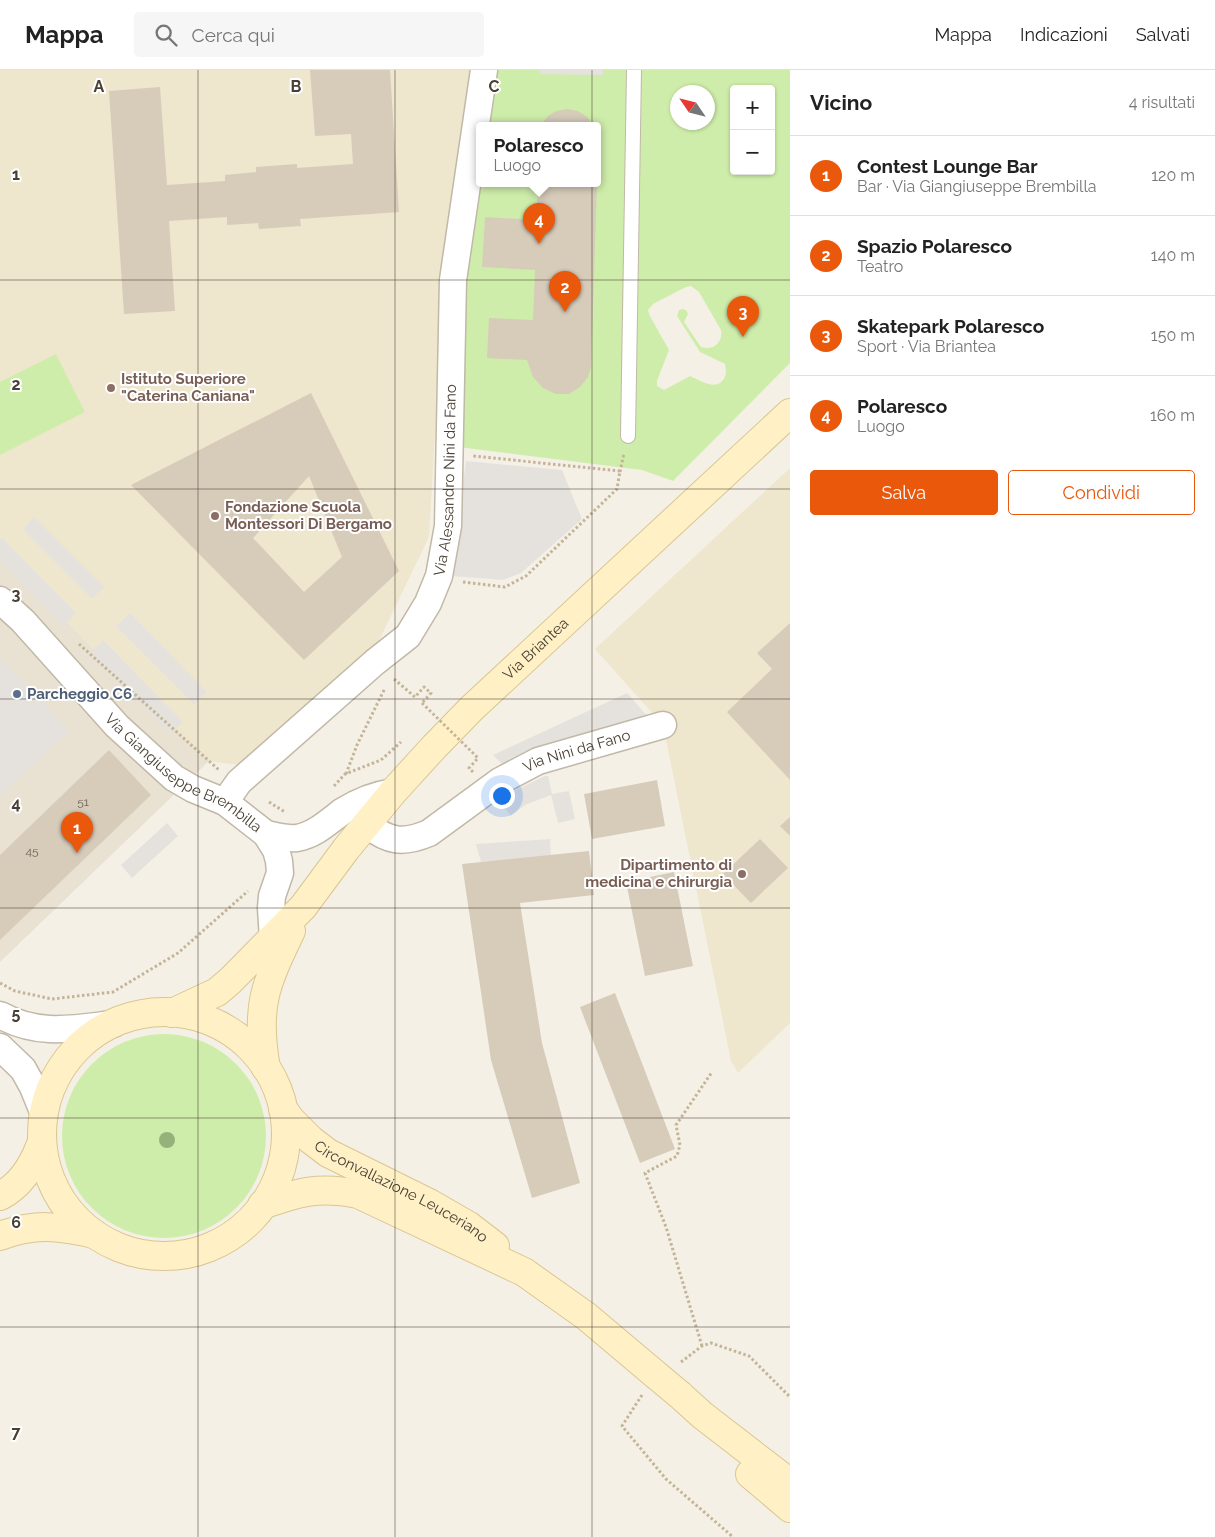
<!DOCTYPE html>
<html lang="it">
<meta charset="utf-8">
<style>
:root{--surface:#fff;--page:#f6f6f6;--text:#222;--muted:#767676;--line:#e0e0e0;--accent:#ea580c}
body{margin:0;font-family:Raleway,sans-serif;background:var(--page);color:var(--text)}
.controls{position:absolute;right:15px;top:15px;display:grid;overflow:hidden;border-radius:5px;box-shadow:0 1px 4px #0004}
.controls button{width:45px;height:45px;display:grid;place-items:center;padding:0;border:0;border-bottom:1px solid var(--line);background:var(--surface);color:var(--text);font:25px sans-serif}
.compass{position:absolute;left:670px;top:15px;width:45px;height:45px;border-radius:50%;background:var(--surface);box-shadow:0 1px 4px #0004;rotate:305deg}
.you{position:absolute;left:501px;top:725px;width:18px;height:18px;margin:-12px;border:4px solid #fff;border-radius:50%;background:#1a73e8;box-shadow:0 0 0 8px #1a73e833}
.badge{display:grid;place-items:center;width:32px;height:32px;border-radius:50%;background:var(--accent);color:#fff;font-size:16px;font-weight:700}
.pin{position:absolute;translate:-50% -41px;filter:drop-shadow(0 1px 2px #0008)}
.pin::after{content:'';position:absolute;top:26px;width:18px;height:15px;background:inherit;clip-path:polygon(0 0,100% 0,50% 100%)}
.popup{position:absolute;left:476px;top:52px;width:125px;height:65px;box-sizing:border-box;display:grid;place-content:center;border-radius:5px;background:var(--surface);filter:drop-shadow(0 1px 4px #0005);font-size:16px;white-space:nowrap;color:var(--muted)}
.popup b{font-size:19px;color:var(--text)}
.popup::after{content:'';position:absolute;left:50%;top:100%;margin-left:-10px;border:10px solid transparent;border-top-color:var(--surface)}
.list{margin:0;padding:0;list-style:none}
h2{display:flex;justify-content:space-between;align-items:center;height:65px;margin:0;padding:0 20px;font-size:21px}
h2 small{font-size:16px;font-weight:400;color:var(--muted)}
.list li{display:grid;grid-template-columns:32px 1fr auto;gap:15px;align-items:center;box-sizing:border-box;height:80px;padding:0 20px;border-top:1px solid var(--line)}
.list b{display:block;font-size:19px;white-space:nowrap}
.list p{margin:0;font-size:16px;white-space:nowrap;color:var(--muted)}
.list em{font-size:16px;font-style:normal;color:var(--muted)}
.actions{display:flex;gap:10px;padding:15px 20px}
.actions a{flex:1;padding:11px 0;border:1px solid var(--accent);border-radius:5px;text-align:center;font-size:18px;color:var(--accent)}
.actions .main{background:var(--accent);color:#fff}
.icon{flex:none;width:28px;height:28px;fill:none;stroke:currentColor;stroke-width:2;stroke-linecap:round;stroke-linejoin:round}
.map{position:relative;flex:none;width:790px;height:1467px;overflow:hidden}
header{display:flex;align-items:center;gap:30px;box-sizing:border-box;height:70px;padding:0 25px;background:var(--surface);border-bottom:1px solid var(--line)}
header strong{font-size:24px}
nav{display:flex;gap:28px;margin-inline-start:auto;font-size:18px}
.search{width:350px;height:45px;background:var(--page);display:flex;align-items:center;gap:12px;box-sizing:border-box;padding:0 18px;border-radius:5px;color:var(--muted);font-size:19px}
main{display:flex}
aside{flex:1;background:var(--surface)}
.map>svg:first-child{display:block}
.residential{fill:#e9e2d3}
.education{fill:#efe6ce}
.green{fill:#cfedaa;fill-rule:evenodd}
.parking{fill:#e5e2de}
.building{fill:#d7ccba;fill-rule:evenodd}
.lines{fill:none;stroke-linecap:round;stroke-linejoin:round}
.lane-casing{stroke:#c1b8a7;stroke-width:16}
.street-casing{stroke:#c1b8a7;stroke-width:29}
.secondary-casing{stroke:#d9c691;stroke-width:30}
.path{stroke:#c4b497;stroke-width:3;stroke-dasharray:2.5 2.5;stroke-linecap:butt}
.lane{stroke:#fff;stroke-width:14}
.street{stroke:#fff;stroke-width:26}
.secondary{stroke:#fff1c5;stroke-width:28}
.secondary-bridge-casing{stroke:#d9c691;stroke-width:30;stroke-linecap:butt}
.path-bridge{stroke:#c4b497;stroke-width:3;stroke-dasharray:2.5 2.5;stroke-linecap:butt}
.secondary-bridge{stroke:#fff1c5;stroke-width:28}
.tree{fill:#94b27a}
.grid{fill:none;stroke:#484034;stroke-width:1;stroke-opacity:0.55}
.education-dot{fill:#8d6e63;stroke:#fff;stroke-width:2}
.service-dot{fill:#5c6f8a;stroke:#fff;stroke-width:2}
.labels{text-anchor:middle;dominant-baseline:central;stroke-width:4;stroke-linejoin:round;paint-order:stroke}
.number-label{font-size:12px;fill:#6c6356}
.education-label{font-size:15px;font-weight:bold;fill:#785e54;stroke:#fff;text-anchor:start}
.street-label{font-size:15px;fill:#484034;stroke:#fff}
.service-label{font-size:15px;font-weight:bold;fill:#4e5e75;stroke:#fff;text-anchor:start}
.grid-label{font-size:16px;text-anchor:middle;font-weight:bold;fill:#484034;stroke:#fff;stroke-width:4;stroke-linejoin:round;paint-order:stroke}
</style>
<header>
<strong>Mappa</strong>
<div class="search"><svg class="icon" aria-label="search" viewBox="0 0 24 24"><circle cx="10" cy="10" r="6"/><path d="M15 15l6 6"/></svg>Cerca qui</div>
<nav><a>Mappa</a><a>Indicazioni</a><a>Salvati</a></nav>
</header>
<main>
<div class="map">
<svg width="790" height="1467" viewBox="0 0 790 1467">
<rect width="100%" height="100%" fill="#f5f0e6"/>
<path class="residential" d="M0,484L149,635L209,691L0,892Z"/>
<path class="education" d="M0,0H473L444,210L429,467L372,585L238,695L209,691L149,635L0,484Z
M790,398V953L738,1003L731,991L663,655L595,579Z"/>
<path class="green" d="M491,0H790V293L673,411L642,400L458,377L464,222L480,113H598V55H484ZM734,19H771V101H734ZM678,22H708V52H678ZM691,216L699,222L721,260C723,273 713,281 701,277L684,252L688,244L686,240L682,239L679,240L677,246L700,282L725,294C726,300 727,305 723,310C715,321 700,310 690,306L664,320L657,316V311L669,280L650,246L648,240L653,234L686,217Z
M56,284L85,342L0,385V312Z
M62 1066a102 102 0 1 1 204 0a102 102 0 1 1-204 0Z"/>
<path class="parking" d="M540,0H603V5L540,4Z
M466,391L562,400L582,449L521,503L503,510L451,506Z
M34,447L104,517L92,529L23,460Z
M2,468L76,543L64,556L0,491V470Z
M130,543L207,622L194,634L116,556Z
M103,570L183,652L170,664L90,583Z
M0,588L69,661L0,726Z
M627,623L649,648L586,663L539,680L503,695L493,685Z
M545,706H548L552,724L569,721L575,749L558,753L551,725L525,735L511,746L500,731L516,720Z
M167,753L178,766L132,808L121,795Z
M551,769L550,771L551,787L481,792L476,774Z"/>
<path class="building" d="M310,0H390L399,142L300,149L301,156L259,159L258,153L227,155V147L169,151L175,241L124,244L109,21L160,17L167,115L225,111V105L256,102V97L297,94V98L353,94L351,64L315,66Z
M567,39L578,41L587,47L593,55H541L548,46L556,41Z
M538,113H597L591,297L588,307L580,317L569,324H556L543,318L533,307L527,290L487,288L489,248L533,250L535,200L482,197L485,147L536,150Z
M311,323L399,501L304,590L131,415ZM309,406L342,487L304,522L253,468Z
M790,553V710L727,642L772,599L757,583Z
M109,680L151,725L0,870V785Z
M657,710L665,756L592,769L584,724Z
M790,747V766L780,756Z
M760,769L788,798L751,833L723,804Z
M589,781L594,825L520,833L542,973L580,1113L532,1128L491,990L462,794Z
M674,802L693,896L645,906L626,812Z
M615,923L675,1079L640,1093L580,937Z"/>
<g class="lines">
<g class="lane-casing">
<path id="lane" d="M628,366L634,0"/>
</g>
<g class="street-casing">
<g id="street">
<path id="s1" d="M0,530L23,551L117,656L174,708L193,719L225,732L266,764L276,780L279,791L280,803L272,826L271,838L273,869"/>
<path id="s2" d="M225,732L239,712L375,592L408,566L428,533L439,506L448,456L453,210L484,0"/>
<path id="s3" d="M366,754C389,772 403,774 429,763L500,711L538,691L663,655"/>
<path d="M266,764C276,766 286,769 297,768C315,765 328,752 343,741C359,731 374,725 393,722"/>
<path d="M0,945C38,966 71,959 113,954"/>
<path d="M0,977L23,999L33,1017L44,1044"/>
</g>
</g>
<g class="secondary-casing">
<g id="secondary">
<circle cx="164" cy="1064" r="122"/>
<path id="s4" d="M172,943L217,922L230,911L303,837L346,779L393,722L434,677L472,638L790,343"/>
<path d="M266,998C255,937 265,915 291,861"/>
<path id="s5" d="M283,1039L291,1050L311,1070L328,1083L429,1133L469,1156L495,1176"/>
<path d="M0,1126C22,1115 34,1094 42,1071"/>
<path d="M262,1135C299,1122 319,1116 358,1124L524,1202L586,1246L656,1305"/>
<path d="M0,1166C34,1153 59,1156 94,1164"/>
<path d="M680,1325L702,1345L790,1413"/>
<path d="M750,1404L790,1438"/>
</g>
</g>
<path class="path" d="M620,402L624,383
M463,512L505,517L526,506L617,419L620,401L473,386
M79,574L219,700
M394,609L415,627L424,617L431,623L422,633
M473,702L469,698L478,688
M346,704L357,675L385,618
M334,716L345,704L381,690L401,672
M269,732L285,742
M0,913L15,921L52,929L113,922L178,883L248,821
M702,1276L666,1157L645,1103L677,1086L680,1075L676,1055L712,1002
M681,1292L702,1276L711,1273L749,1286L790,1327
M642,1325L622,1356L666,1409L733,1467"/>
<use href="#lane" class="lane"/>
<use href="#street" class="street"/>
<use href="#secondary" class="secondary"/>
<g class="secondary-bridge-casing">
<path id="secondary-bridge" d="M656,1305L680,1325"/>
</g>
<path class="path-bridge" d="M422,633L478,688"/>
<use href="#secondary-bridge" class="secondary-bridge"/>
</g>
<circle class="tree" cx="167" cy="1070" r="8"/>
<path class="grid" d="M198,0V1467M395,0V1467M592,0V1467M0,210H790M0,419H790M0,629H790M0,838H790M0,1048H790M0,1257H790"/>
<g class="education-dot">
<circle cx="111" cy="318" r="5"/>
<circle cx="215" cy="446" r="5"/>
<circle cx="742" cy="804" r="5"/>
</g>
<circle class="service-dot" cx="17" cy="624" r="5"/>
<g class="labels">
<g class="number-label">
<text x="83" y="732">51</text>
<text x="32" y="781">45</text>
</g>
<g class="education-label">
<text x="121" y="309">Istituto Superiore<tspan x="121" dy="17">"Caterina Caniana"</tspan></text>
<text x="225" y="437">Fondazione Scuola<tspan x="225" dy="17">Montessori Di Bergamo</tspan></text>
<text x="732" y="795" text-anchor="end">Dipartimento di<tspan x="732" dy="17">medicina e chirurgia</tspan></text>
</g>
<g class="street-label">
<text stroke="none"><textPath href="#s2" startOffset="412">Via Alessandro Nini da Fano</textPath></text>
<text stroke="none"><textPath href="#s4" startOffset="519">Via Briantea</textPath></text>
<text stroke="none"><textPath href="#s3" startOffset="239">Via Nini da Fano</textPath></text>
<text stroke="none"><textPath href="#s1" startOffset="254">Via Giangiuseppe Brembilla</textPath></text>
<text stroke="none"><textPath href="#s5" startOffset="146">Circonvallazione Leuceriano</textPath></text>
</g>
<g class="service-label">
<text x="27" y="624">Parcheggio C6</text>
</g>
</g>
<g class="grid-label">
<text x="99" y="22">A</text>
<text x="296" y="22">B</text>
<text x="494" y="22">C</text>
<text x="16" y="110">1</text>
<text x="16" y="320">2</text>
<text x="16" y="530">3</text>
<text x="16" y="739">4</text>
<text x="16" y="949">5</text>
<text x="16" y="1158">6</text>
<text x="16" y="1368">7</text>
</g>
</svg>
<div class="controls">
<button>+</button>
<button>−</button>
</div>
<svg class="compass" viewBox="-18 -18 36 36"><path d="M0-13l5 13h-10z" fill="#e53935"/><path d="M0 13l5-13h-10z" fill="#767676"/></svg>
<div class="you"></div>
<div class="pin badge" style="left:77px;top:783px">1</div>
<div class="pin badge" style="left:565px;top:242px">2</div>
<div class="pin badge" style="left:743px;top:267px">3</div>
<div class="pin badge" style="left:539px;top:174px">4</div>
<div class="popup"><b>Polaresco</b>Luogo</div>
</div>
<aside>
<h2>Vicino<small>4 risultati</small></h2>
<ul class="list">
<li><span class="badge">1</span><div><b>Contest Lounge Bar</b><p>Bar · Via Giangiuseppe Brembilla</p></div><em>120 m</em></li>
<li><span class="badge">2</span><div><b>Spazio Polaresco</b><p>Teatro</p></div><em>140 m</em></li>
<li><span class="badge">3</span><div><b>Skatepark Polaresco</b><p>Sport · Via Briantea</p></div><em>150 m</em></li>
<li><span class="badge">4</span><div><b>Polaresco</b><p>Luogo</p></div><em>160 m</em></li>
</ul>
<div class="actions"><a class="main">Salva</a><a>Condividi</a></div>
</aside>
</main>
